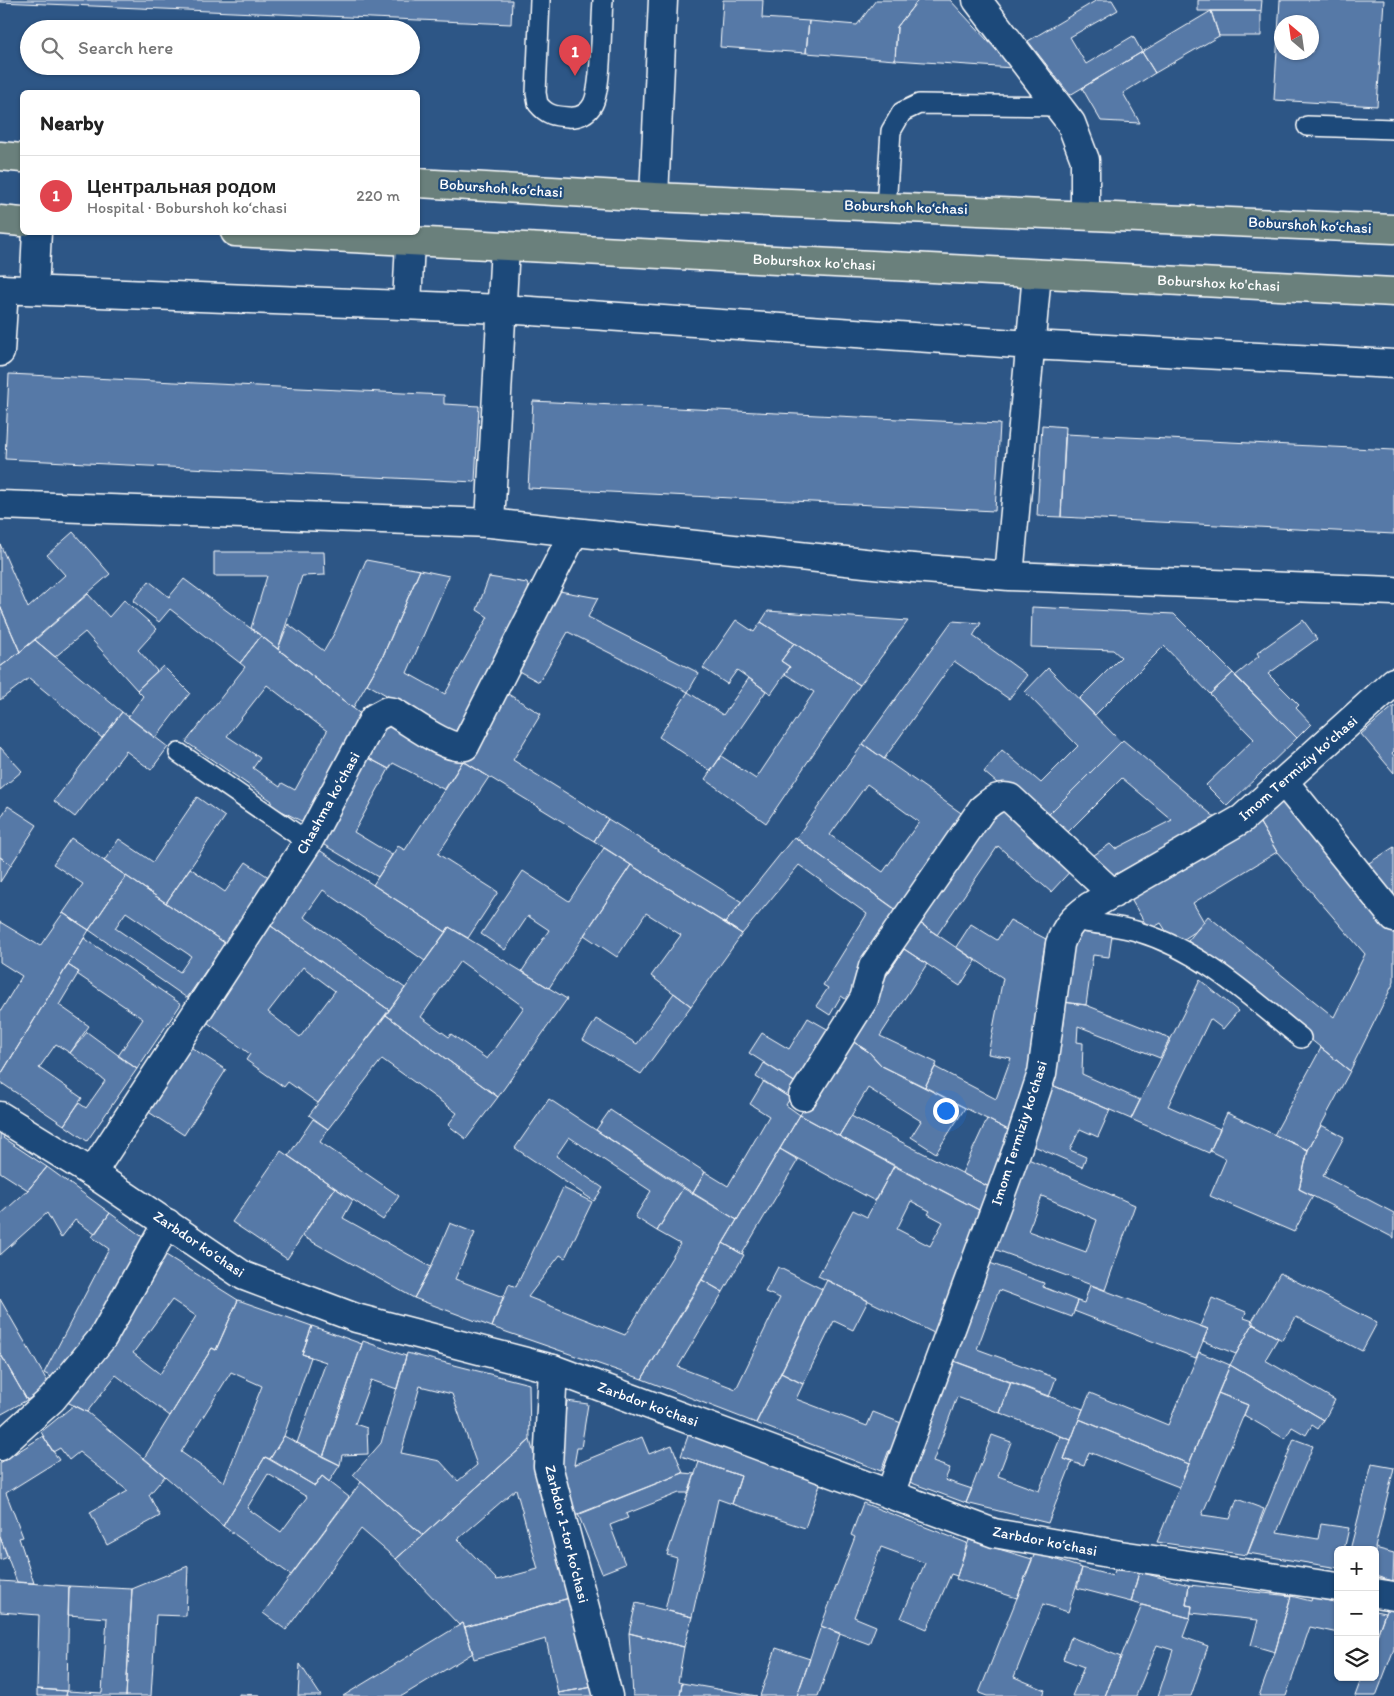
<!DOCTYPE html>
<meta charset="utf-8">
<style>
:root{--surface:#fff;--page:#f2f2f2;--text:#222;--muted:#767676;--line:#e0e0e0;--accent:#db2777}
body{margin:0;font-family:Itim,sans-serif;background:var(--page);color:var(--text)}
.controls{position:absolute;right:15px;bottom:15px;display:grid;overflow:hidden;border-radius:8px;box-shadow:0 1px 4px #0004}
.controls button{width:45px;height:45px;display:grid;place-items:center;padding:0;border:0;border-bottom:1px solid var(--line);background:var(--surface);color:var(--text);font:25px sans-serif}
.compass{position:absolute;left:1274px;top:15px;width:45px;height:45px;border-radius:50%;background:var(--surface);box-shadow:0 1px 4px #0004;rotate:331deg}
.you{position:absolute;left:945px;top:1110px;width:18px;height:18px;margin:-12px;border:4px solid #fff;border-radius:50%;background:#1a73e8;box-shadow:0 0 0 8px #1a73e833}
.badge{display:grid;place-items:center;width:32px;height:32px;border-radius:50%;background:var(--accent);color:#fff;font-size:16px;font-weight:700}
.pin{position:absolute;translate:-50% -41px;filter:drop-shadow(0 1px 2px #0008)}
.pin::after{content:'';position:absolute;top:26px;width:18px;height:15px;background:inherit;clip-path:polygon(0 0,100% 0,50% 100%)}
.list{margin:0;padding:0;list-style:none}
h2{display:flex;justify-content:space-between;align-items:center;height:65px;margin:0;padding:0 20px;font-size:21px}
h2 small{font-size:16px;font-weight:400;color:var(--muted)}
.list li{display:grid;grid-template-columns:32px 1fr auto;gap:15px;align-items:center;box-sizing:border-box;height:80px;padding:0 20px;border-top:1px solid var(--line)}
.list b{display:block;font-size:19px;white-space:nowrap}
.list p{margin:0;font-size:16px;white-space:nowrap;color:var(--muted)}
.list em{font-size:16px;font-style:normal;color:var(--muted)}
.icon{flex:none;width:28px;height:28px;fill:none;stroke:currentColor;stroke-width:2;stroke-linecap:round;stroke-linejoin:round}
.map{position:relative;flex:none;width:1394px;height:1696px;overflow:hidden}
.search{position:absolute;background:var(--surface);box-shadow:0 1px 4px #0004;left:20px;top:20px;width:400px;height:55px;display:flex;align-items:center;gap:12px;box-sizing:border-box;padding:0 18px;border-radius:28px;color:var(--muted);font-size:19px}
.panel{position:absolute;background:var(--surface);box-shadow:0 1px 4px #0004;left:20px;top:90px;width:400px;height:145px;border-radius:8px}
.map>svg:first-child{display:block}
.building{fill:#5679a7;stroke:#fff;fill-rule:evenodd}
.lines{fill:none;stroke-linecap:round;stroke-linejoin:round}
.service-casing{stroke:#fff;stroke-width:22}
.minor-casing{stroke:#fff;stroke-width:31}
.tertiary-casing{stroke:#fff;stroke-width:31}
.primary-casing{stroke:#fff;stroke-width:31}
.service{stroke:#1f4a7a;stroke-width:19}
.minor{stroke:#1f4a7a;stroke-width:28}
.tertiary{stroke:#1f4a7a;stroke-width:28}
.primary{stroke:#6a807c;stroke-width:28}
.labels{text-anchor:middle;dominant-baseline:central;stroke-width:4.5;stroke-linejoin:round;paint-order:stroke}
.street-label{font-size:15px;fill:#fff;stroke:#1f4a7a}
</style>
<div class="map">
<svg width="1394" height="1696" viewBox="0 0 1394 1696">
<rect width="100%" height="100%" fill="#2d5686"/>
<filter id="ink" filterUnits="userSpaceOnUse"><feTurbulence type="fractalNoise" baseFrequency=".02" numOctaves="2"/><feDisplacementMap in="SourceGraphic" scale="10" xChannelSelector="R" yChannelSelector="G"/><feConvolveMatrix kernelMatrix="1 2 1 2 8 2 1 2 1" color-interpolation-filters="sRGB"/></filter>
<g filter="url(#ink)">
<path class="building" d="M0,0H512L511,24L0,2Z
M723,0H763L762,18L809,21L806,53L720,47Z
M876,0H918L897,27L895,60L806,53L809,21L857,25Z
M918,0H950L1013,68L895,60L897,27Z
M1097,0H1112L1118,10L1070,37L1086,64L1133,36L1142,52L1070,95L1028,41Z
M1198,0H1262L1261,11H1198Z
M1280,0H1384L1377,106L1274,100ZM1282,22H1312V52H1282Z
M1211,11L1219,36L1155,73L1142,52Z
M1211,11H1261V36H1219Z
M1142,52L1155,73L1123,93L1140,123L1101,121L1082,88Z
M9,374L444,395V404L479,406L475,482L5,459Z
M533,401L1000,424L995,511L528,488Z
M1042,425L1066,427L1061,517L1037,516Z
M1065,434L1394,450V534L1061,517Z
M73,532L110,574L20,652L0,606V544L28,608L65,575L47,555Z
M214,552H324L325,575L302,576L278,649L251,628L267,576H214Z
M366,560L420,570L382,658L353,708L278,649L288,624L324,651L335,632Z
M420,570L449,576L407,673L445,694L488,617L477,610L489,577L527,583L531,596L454,734L367,684L382,658Z
M184,579L261,636L240,663L170,609L159,622L133,601L149,581L169,597Z
M554,590L598,598L588,617L699,673L688,692L568,632L539,682L511,667Z
M88,594L109,617L124,600L157,629L138,650L157,671L137,690L85,632L55,657L35,640Z
M0,606L20,652L0,667Z
M1032,607L1174,614L1233,673L1210,694L1164,646L1095,715L1079,699L1121,657L1113,650L1031,647Z
M768,611L908,621L860,685L761,622Z
M736,620L754,632L761,622L794,643L781,661L790,667L771,694L737,670L727,684L703,668Z
M1303,620L1317,639L1268,674L1299,705L1296,708L1311,724L1297,738L1235,676L1259,656L1257,653Z
M952,621L981,623L973,636L1027,675L1009,699L954,661L884,759L863,744Z
M261,636L363,716L305,823L270,805L272,801L186,742L245,667L240,663ZM267,685L327,731L295,790L282,783L280,787L253,768L260,758L227,736Z
M35,640L122,712L102,738L29,678L0,700V667Z
M794,643L860,685L766,823L705,779L721,756L756,779L814,692L785,674L790,667L781,661Z
M163,666L190,693L155,738L128,717L143,696L137,690Z
M1048,668L1121,742L1042,821L984,772L1002,750L1041,783L1078,746L1025,692Z
M1233,673L1297,738L1227,806L1206,785L1254,739L1210,694Z
M749,678L766,691L711,771L659,737L688,692L723,715Z
M503,691L541,714L513,760L608,819L594,841L460,759Z
M1394,706V751L1392,753L1394,756V773L1361,734Z
M122,712L168,747L151,770L126,751L75,817L54,801Z
M382,716L463,761L445,790L393,763L389,769L361,754Z
M1123,740L1217,819L1103,881L1084,862L1110,844L1115,849L1172,820L1122,778L1062,838L1042,821Z
M863,744L964,815L896,910L796,838ZM867,784L919,822L883,872L830,835Z
M0,747L22,771L0,790Z
M361,754L389,769L354,832L392,855L378,877L314,839Z
M463,761L489,777L438,854L498,892L468,938L449,927L446,932L373,885L398,846L405,850Z
M197,797L225,817L166,903L104,861L119,839L153,862Z
M999,799L1075,866L1051,892L998,846L937,935L916,920Z
M1285,799L1394,933V982L1350,1071L1188,941L1208,916L1334,1017L1365,954L1277,852L1257,818Z
M8,806L37,825L11,865L0,857V819Z
M1257,818L1277,852L1193,903L1204,922L1195,932L1175,945L1161,923L1149,930L1129,896Z
M608,819L742,902L725,923L631,865L594,841Z
M794,837L901,913L847,1000L841,996L830,1015L816,1006L828,988L823,985L867,914L799,865L742,934L725,923Z
M71,838L126,876L89,930L63,913L83,884L53,864Z
M313,846L446,932L425,961L323,890L304,917L405,988L389,1010L264,921Z
M1394,847V912L1361,868Z
M604,848L631,865L549,988L522,971L549,930L528,916L505,950L481,934L523,871L569,901Z
M0,857L11,865L0,882Z
M246,862L270,878L225,943L166,903L190,868L225,892Z
M631,865L742,934L691,1006L651,976L681,935L646,913L617,957L584,935Z
M126,876L225,943L187,998L89,930ZM126,912L191,956L180,972L115,928Z
M63,913L89,930L0,1076V1012L22,976L0,962V922L40,946Z
M911,917L976,961L960,986L904,949L887,975L877,968Z
M1010,920L1046,939L1042,961L1047,994L1040,1056L1010,1131L925,1087L935,1067L996,1099L1011,1058L988,1054L1003,978L956,947L971,924L997,940Z
M264,921L389,1010L318,1103L288,1082L284,1087L246,1060L250,1054L200,1017ZM303,967L335,991L300,1037L268,1012Z
M449,927L567,999L498,1097L386,1015ZM460,961L524,1007L487,1059L451,1034L449,1037L421,1017Z
M1073,931L1112,936L1109,957L1093,955L1086,1005L1063,1002Z
M84,938L181,1004L137,1069L118,1056L143,1019L77,974L79,972L68,965Z
M904,949L927,964L880,1036L937,1063L925,1087L882,1066L869,1052L846,1037Z
M68,965L79,972L59,1005L89,1026L70,1053L56,1044L39,1068L82,1098L64,1125L0,1082V1076Z
M1200,980L1238,1011L1223,1029L1210,1019L1168,1106L1220,1129L1209,1153L1131,1119Z
M674,993L691,1006L641,1074L583,1040L596,1019L637,1044Z
M1056,1001L1086,1005L1170,1038L1160,1058L1078,1026L1077,1042L1083,1043L1082,1074L1140,1100L1131,1119L1052,1085L1054,1083L1046,1079Z
M386,1015L498,1097L466,1139L448,1125L457,1113L382,1059L328,1129L309,1115Z
M808,1018L829,1030L796,1083L749,1053L762,1033L789,1049Z
M87,1032L137,1069L87,1141L64,1125L79,1103L86,1108L105,1081L70,1053Z
M846,1037L869,1052L882,1066L965,1108L936,1153L911,1137L921,1121L868,1088L839,1136L800,1115Z
M186,1044L226,1070L184,1135L144,1109Z
M1321,1048L1350,1071L1308,1150L1274,1135Z
M764,1063L796,1083L787,1096L756,1077Z
M764,1081L790,1098L786,1105L800,1115L737,1220L693,1193L705,1172L728,1186L769,1116L750,1104Z
M1052,1085L1110,1110L1098,1137L1080,1129L1070,1150L1086,1157L1082,1167L1027,1143Z
M549,1099L683,1188L657,1231L635,1217L651,1191L569,1137L556,1156L603,1188L594,1201L515,1148Z
M610,1110L705,1172L693,1193L596,1130Z
M1227,1113L1308,1150L1299,1189L1313,1196L1294,1232L1210,1196L1226,1159L1210,1151Z
M800,1115L894,1166L875,1201L780,1149Z
M851,1116L991,1188L981,1211L839,1136Z
M313,1119L328,1129L320,1142L399,1196L383,1220L288,1156Z
M987,1119L1010,1131L991,1188L962,1173Z
M0,1124L9,1130L3,1138L47,1167L28,1190L0,1172Z
M1321,1125L1344,1137L1323,1176L1394,1213V1238L1299,1189L1308,1150Z
M780,1149L798,1160L742,1254L723,1243Z
M281,1151L335,1188L287,1259L232,1222Z
M1019,1155L1135,1205L1105,1290L983,1245ZM1042,1196L1097,1220L1086,1252L1028,1231Z
M894,1166L981,1211L936,1334L818,1276L853,1210L867,1217ZM911,1201L930,1211L928,1214L943,1222L930,1246L897,1229Z
M47,1167L110,1213L95,1234L75,1220L61,1238L47,1213L0,1255V1215L28,1190Z
M335,1188L353,1200L343,1218L431,1267L414,1298L302,1236Z
M563,1188L592,1202L565,1258L560,1255L528,1297L625,1335L680,1244L657,1231L683,1188L737,1220L642,1379L492,1327L509,1284L516,1287Z
M110,1213L148,1241L89,1353L57,1380L44,1373L109,1249L92,1237Z
M450,1223L475,1233L455,1279L503,1297L492,1327L414,1298L431,1267Z
M723,1243L744,1255L723,1292L702,1280Z
M158,1250L238,1300L216,1350L212,1348L170,1416L116,1375L87,1412L59,1398ZM172,1300L196,1316L160,1374L133,1353Z
M979,1259L1044,1283L1043,1287L1078,1301L1072,1317L999,1290L977,1349L1056,1378L1049,1397L943,1357Z
M778,1267L822,1289L756,1423L642,1379L702,1280L723,1292L678,1367L736,1389L780,1298L765,1292Z
M1280,1273L1377,1323L1362,1351L1296,1317L1282,1340L1251,1323Z
M827,1280L868,1301L853,1330L834,1321L803,1384L781,1373Z
M1090,1285L1208,1329L1196,1358L1074,1311L1078,1301L1084,1303Z
M1212,1298L1246,1312L1244,1318L1253,1321V1324L1236,1354L1203,1341L1208,1329L1200,1326Z
M0,1299L50,1386L27,1400L0,1353Z
M238,1300L312,1326L302,1354L311,1357L284,1436L270,1459L265,1457L223,1526L144,1458L212,1348L216,1350ZM231,1372L262,1386L224,1482L181,1452Z
M1253,1324L1278,1338L1265,1360L1335,1400L1324,1420L1230,1365Z
M312,1326L362,1344L323,1457L297,1443L326,1362L302,1354Z
M363,1341L406,1356L397,1389L371,1380L355,1424L367,1428L368,1454L342,1455L340,1465L323,1457Z
M1199,1352L1230,1365L1189,1464L1079,1419L1090,1393L1168,1425Z
M0,1353L27,1400L0,1415Z
M407,1353L529,1384L530,1440L423,1535L353,1475L381,1443ZM420,1386L452,1394L477,1465L458,1481L440,1461L401,1453Z
M946,1358L1011,1382L1000,1413L957,1397L933,1462L950,1468L945,1480L972,1489L966,1503L901,1479Z
M1230,1365L1324,1420L1318,1429L1312,1425L1306,1435L1292,1427L1285,1439L1244,1415L1248,1405L1218,1393Z
M781,1373L803,1384L796,1399L867,1426L873,1412L904,1424L894,1452L889,1450L881,1471L756,1423Z
M1011,1382L1083,1409L1071,1440L1000,1413Z
M1218,1393L1248,1405L1202,1515L1230,1519L1237,1499L1264,1509L1247,1555L1157,1542Z
M567,1401L588,1404L581,1448H577L574,1465L642,1437L649,1454L672,1445L683,1473L575,1516L557,1471Z
M74,1405L87,1412L165,1476L149,1495L160,1516L107,1545L90,1512L128,1491L79,1452L69,1460L60,1448L53,1452L41,1432Z
M1079,1419L1189,1464L1179,1487L1089,1452L1084,1466L1064,1459Z
M689,1433L822,1479L805,1528L732,1504L741,1476L681,1456Z
M992,1435L1011,1442L998,1476L1039,1491L1061,1436L1071,1440L1064,1459L1072,1462L1048,1523L966,1503Z
M43,1436L59,1460L6,1493L23,1537L19,1538L34,1583L17,1582L0,1537V1463Z
M284,1436L340,1465L329,1482L322,1476L315,1486L270,1459Z
M1294,1439L1313,1446L1277,1532L1318,1539L1321,1524L1349,1528L1344,1550H1338V1568L1248,1553Z
M530,1440L573,1597L465,1627L463,1623L459,1625L396,1559ZM516,1489L538,1569L497,1580L458,1539Z
M265,1457L315,1486L322,1476L349,1497L291,1575L223,1526ZM268,1474L307,1497L281,1532L247,1508Z
M699,1462L741,1476L732,1504L718,1499L692,1617L665,1610L677,1558L667,1555Z
M1372,1464L1394,1468L1375,1548L1394,1553L1393,1581L1375,1576V1550H1350Z
M683,1473L695,1474L689,1493H679L626,1514L628,1518L610,1525L625,1564L602,1573L578,1514Z
M361,1482L423,1535L396,1559L361,1529L286,1630L263,1613Z
M863,1503L967,1543L957,1576L951,1574L927,1629L901,1618L925,1563L881,1547L854,1617L876,1626L869,1644L821,1626L855,1537L851,1535Z
M0,1537L8,1557L0,1560Z
M969,1540L1032,1559L1017,1598L956,1579Z
M1035,1553L1082,1568L1068,1612L1043,1604L1014,1677L1045,1690L1043,1696H987L979,1693Z
M188,1566L186,1616L156,1615L151,1696H126L132,1589Z
M1082,1568L1113,1576L1115,1570L1139,1572L1131,1602L1077,1588Z
M1139,1572L1189,1585L1186,1605L1192,1606L1190,1618L1131,1602Z
M0,1581L69,1586L67,1691L37,1689L39,1615L0,1612Z
M1189,1585L1291,1596L1275,1652L1251,1645L1258,1620L1191,1613L1192,1606L1186,1605Z
M69,1586L132,1589L126,1696H66L67,1691L102,1693L107,1618L68,1615Z
M1291,1596L1311,1601L1312,1597L1338,1603V1633L1310,1627L1286,1696H1259L1275,1652Z
M573,1597L593,1687L558,1693L546,1639L474,1659L465,1627Z
M636,1603L692,1617L684,1647L629,1633Z
M1142,1605L1190,1618L1183,1637L1208,1646L1191,1696H1158L1173,1650L1157,1645L1136,1696H1105Z
M1387,1608L1394,1611V1649L1376,1696H1355L1362,1677H1375V1641Z
M1375,1611L1385,1613L1375,1641Z
M463,1623L473,1653L402,1696H343Z
M821,1626L840,1634L818,1696H797Z
M629,1633L684,1647L678,1682L682,1683L680,1696H633Z
M1071,1637L1121,1657L1105,1696H1072L1084,1667L1063,1659Z
M776,1648L810,1659L797,1696H760Z
M300,1664L321,1696H298Z
M682,1683L757,1696H680Z
M593,1687L595,1696H559L558,1693Z
M37,1689L67,1691L66,1696H37Z
M239,1694L260,1695V1696H239Z"/>
<g class="lines">
<g class="service-casing">
<path id="service" d="M540,0L536,93L538,104C547,115 554,116 568,117C578,118 588,114 593,104C602,86 601,23 603,0
M1307,126L1394,129
M886,207L891,131L902,112L919,104L1059,106
M179,753L308,842
M1071,920C1093,924 1118,925 1139,932C1202,951 1251,998 1301,1038"/>
</g>
<g class="minor-casing">
<path id="minor" d="M977,0L1071,123L1085,160V215
M654,197L663,0
M0,289L502,309L1031,345L1394,364
M34,290L37,232
M407,305L410,241
M0,352L4,289
M0,505L490,523L902,567L1009,576L1394,591
M490,523L505,246
M1009,576L1037,274
M1284,782L1394,918
M803,1096L864,999L873,967L982,809C991,802 998,794 1010,798L1113,894
M92,1173L308,842L374,718L387,711L393,712C410,721 447,751 465,746L574,532
M553,1369L548,1466L608,1696
M0,1446L52,1399L103,1337L167,1223
M890,1494L1018,1147L1042,1073L1060,944C1066,926 1074,918 1089,907L1242,819L1394,682"/>
</g>
<g class="tertiary-casing">
<path id="tertiary" d="M0,1116L92,1173L244,1276L356,1318L553,1369L994,1533L1120,1555L1338,1587
M1375,1593L1394,1596"/>
</g>
<g class="primary-casing">
<g id="primary">
<path d="M0,156L22,158"/>
<path d="M418,183L654,197L1394,229"/>
<path d="M0,220L22,222"/>
<path id="s1" d="M235,232L1394,292"/>
</g>
</g>
<use href="#service" class="service"/>
<use href="#minor" class="minor"/>
<use href="#tertiary" class="tertiary"/>
<use href="#primary" class="primary"/>
</g>
</g>
<g class="labels">
<g class="street-label">
<text transform="translate(501 188) rotate(4)">Boburshoh koʻchasi</text>
<text transform="translate(906 207) rotate(2)">Boburshoh koʻchasi</text>
<text transform="translate(1310 225) rotate(3)">Boburshoh koʻchasi</text>
<text stroke="none"><textPath href="#s1" startOffset="580">Boburshox ko'chasi</textPath></text>
<text stroke="none"><textPath href="#s1" startOffset="985">Boburshox ko'chasi</textPath></text>
<text transform="translate(1298 768) rotate(-41)">Imom Termiziy koʻchasi</text>
<text transform="translate(328 803) rotate(-61)">Chashma koʻchasi</text>
<text transform="translate(1019 1133) rotate(-72)">Imom Termiziy koʻchasi</text>
<text transform="translate(199 1244) rotate(34)">Zarbdor koʻchasi</text>
<text transform="translate(648 1404) rotate(20)">Zarbdor koʻchasi</text>
<text transform="translate(567 1534) rotate(76)">Zarbdor 1-tor koʻchasi</text>
<text transform="translate(1045 1541) rotate(11)">Zarbdor koʻchasi</text>
</g>
</g>
</svg>
<div class="controls">
<button>+</button>
<button>−</button>
<button><svg class="icon" aria-label="layers" viewBox="0 0 24 24"><path d="M12 4l9 5-9 5-9-5zM3 14l9 5 9-5"/></svg></button>
</div>
<svg class="compass" viewBox="-18 -18 36 36"><path d="M0-13l5 13h-10z" fill="#e53935"/><path d="M0 13l5-13h-10z" fill="#767676"/></svg>
<div class="you"></div>
<div class="pin badge" style="left:575px;top:76px;background:#e0444e">1</div>
<div class="search"><svg class="icon" aria-label="search" viewBox="0 0 24 24"><circle cx="10" cy="10" r="6"/><path d="M15 15l6 6"/></svg>Search here</div>
<section class="panel">
<h2>Nearby<small></small></h2>
<ul class="list">
<li><span class="badge" style="background:#e0444e">1</span><div><b>Центральная родом</b><p>Hospital · Boburshoh koʻchasi</p></div><em>220 m</em></li>
</ul>
</section>
</div>
